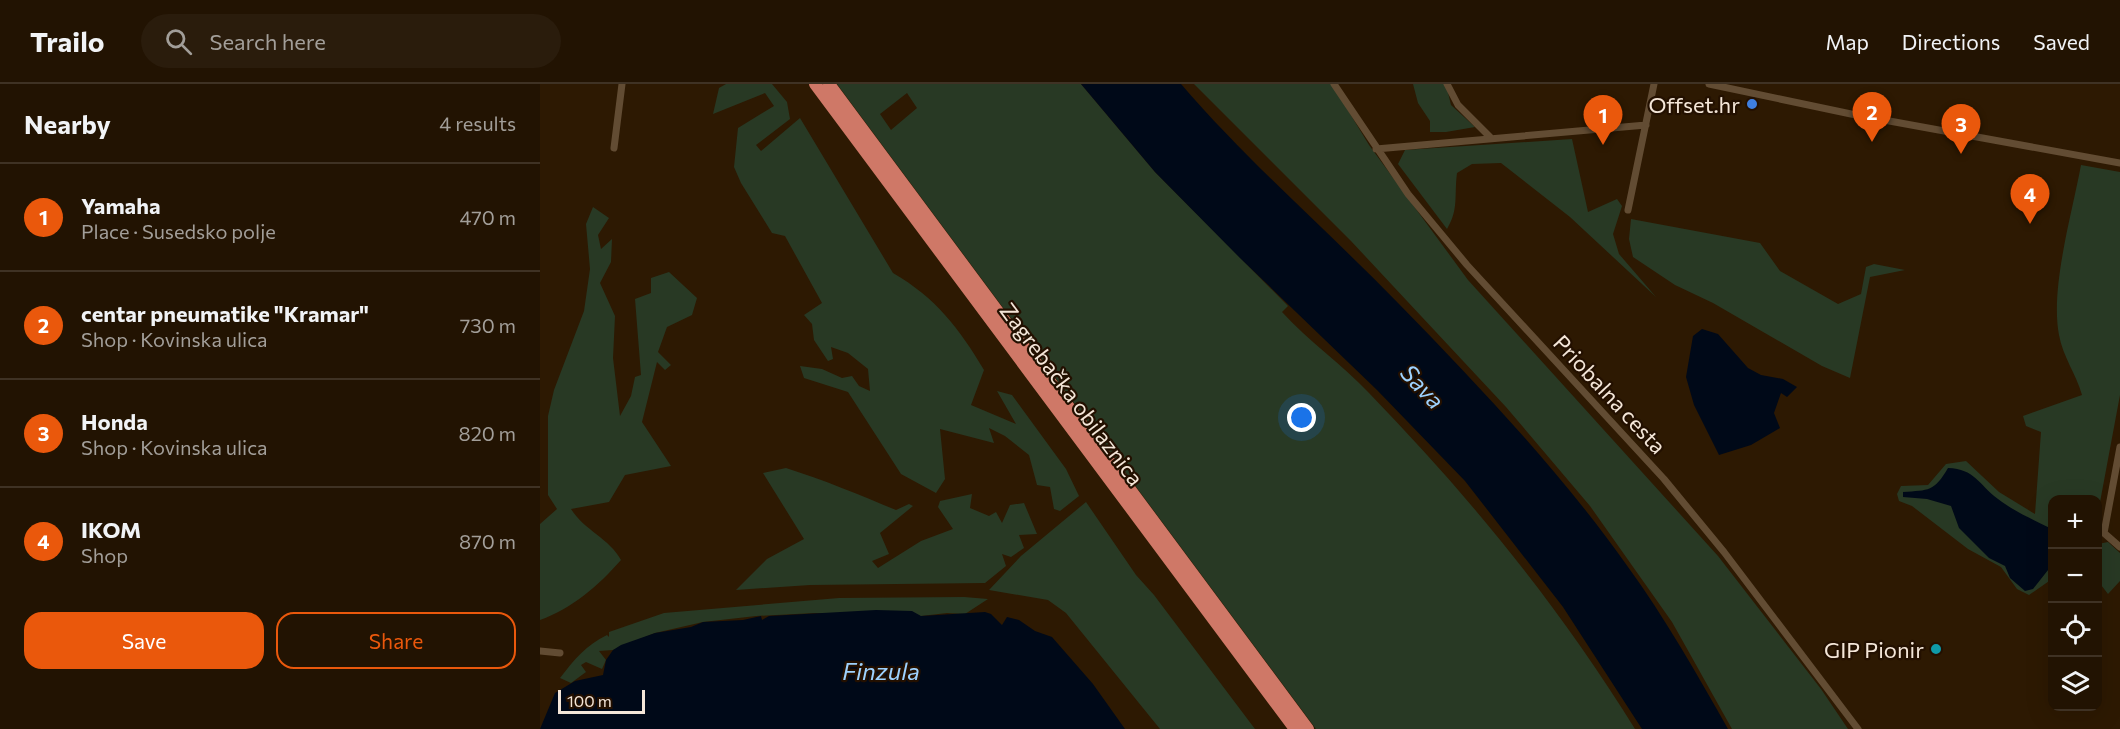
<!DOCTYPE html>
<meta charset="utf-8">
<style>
:root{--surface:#221302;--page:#2a1c0c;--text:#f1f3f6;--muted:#a29e99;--line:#3f3224;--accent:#ea580c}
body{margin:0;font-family:Commissioner,sans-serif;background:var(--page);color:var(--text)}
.controls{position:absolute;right:18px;bottom:18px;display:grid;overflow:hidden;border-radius:12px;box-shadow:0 6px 24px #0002}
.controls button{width:54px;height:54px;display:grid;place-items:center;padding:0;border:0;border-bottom:2px solid var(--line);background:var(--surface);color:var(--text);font:30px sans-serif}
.scale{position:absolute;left:18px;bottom:15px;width:87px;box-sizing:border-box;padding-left:6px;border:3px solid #f4e6d8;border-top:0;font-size:16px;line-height:21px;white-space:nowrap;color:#f4e6d8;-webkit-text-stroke:4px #231000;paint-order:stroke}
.you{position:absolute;left:762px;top:334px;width:21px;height:21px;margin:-15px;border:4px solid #fff;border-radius:50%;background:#1a73e8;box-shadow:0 0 0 9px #1a73e833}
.badge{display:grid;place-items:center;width:39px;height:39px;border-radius:50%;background:var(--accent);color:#fff;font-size:20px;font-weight:700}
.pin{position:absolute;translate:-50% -50px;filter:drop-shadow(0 2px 3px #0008)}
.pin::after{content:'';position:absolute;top:32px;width:21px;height:18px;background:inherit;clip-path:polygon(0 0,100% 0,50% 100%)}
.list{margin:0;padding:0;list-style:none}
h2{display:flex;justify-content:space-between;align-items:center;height:78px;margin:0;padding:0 24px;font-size:26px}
h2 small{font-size:20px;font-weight:400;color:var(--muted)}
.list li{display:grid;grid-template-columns:39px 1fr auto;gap:18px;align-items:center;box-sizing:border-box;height:108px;padding:0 24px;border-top:2px solid var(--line)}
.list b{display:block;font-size:22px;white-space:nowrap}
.list p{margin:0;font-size:20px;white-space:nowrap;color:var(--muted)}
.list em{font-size:20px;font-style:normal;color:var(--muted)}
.actions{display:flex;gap:12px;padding:18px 24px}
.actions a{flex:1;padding:14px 0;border:2px solid var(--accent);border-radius:18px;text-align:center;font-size:21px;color:var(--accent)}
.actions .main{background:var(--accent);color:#fff}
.icon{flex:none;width:33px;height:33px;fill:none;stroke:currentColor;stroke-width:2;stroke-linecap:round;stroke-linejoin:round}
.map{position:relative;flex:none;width:1580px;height:645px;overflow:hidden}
header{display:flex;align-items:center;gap:36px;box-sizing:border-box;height:84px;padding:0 30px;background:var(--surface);border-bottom:2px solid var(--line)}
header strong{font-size:28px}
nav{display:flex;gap:33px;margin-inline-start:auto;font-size:21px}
.search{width:420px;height:54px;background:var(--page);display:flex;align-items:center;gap:15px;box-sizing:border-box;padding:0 21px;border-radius:33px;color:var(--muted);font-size:22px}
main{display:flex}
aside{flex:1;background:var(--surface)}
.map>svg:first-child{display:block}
.green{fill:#283924;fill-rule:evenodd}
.water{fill:#000918}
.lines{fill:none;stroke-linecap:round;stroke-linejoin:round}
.street{stroke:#624c33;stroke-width:7}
.highway{stroke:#cf7867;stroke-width:12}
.shop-dot{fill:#3f7fe0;stroke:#231000;stroke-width:2}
.culture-dot{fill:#0f9aa8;stroke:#231000;stroke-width:2}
.labels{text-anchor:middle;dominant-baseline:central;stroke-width:4.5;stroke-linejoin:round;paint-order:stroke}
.poi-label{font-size:22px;fill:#f4e6d8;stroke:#231000;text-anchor:end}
.street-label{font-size:22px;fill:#f4e6d8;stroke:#231000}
.water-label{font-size:24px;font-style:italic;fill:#9ed2fe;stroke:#231000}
</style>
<header>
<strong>Trailo</strong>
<div class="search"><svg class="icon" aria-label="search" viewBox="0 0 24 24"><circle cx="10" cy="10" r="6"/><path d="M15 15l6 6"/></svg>Search here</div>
<nav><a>Map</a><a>Directions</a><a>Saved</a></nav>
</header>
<main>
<aside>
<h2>Nearby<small>4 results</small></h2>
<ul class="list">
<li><span class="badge">1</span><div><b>Yamaha</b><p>Place · Susedsko polje</p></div><em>470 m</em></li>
<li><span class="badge">2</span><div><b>centar pneumatike &quot;Kramar&quot;</b><p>Shop · Kovinska ulica</p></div><em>730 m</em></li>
<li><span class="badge">3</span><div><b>Honda</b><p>Shop · Kovinska ulica</p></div><em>820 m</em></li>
<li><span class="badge">4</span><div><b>IKOM</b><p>Shop</p></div><em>870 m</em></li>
</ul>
<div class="actions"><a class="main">Save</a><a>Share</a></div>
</aside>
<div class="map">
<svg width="1580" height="645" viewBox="0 0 1580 645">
<rect width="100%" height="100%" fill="#2d1902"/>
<path class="green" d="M186,0H232L247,18L250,35L216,61L221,67L260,34L353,189C396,214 419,244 444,286L431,321L476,340L457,307L472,311L526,385L539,412L520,427L514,425L510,403L497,401L489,371L465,352L449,344L454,359L400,345L405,395L396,409L361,390L308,308L264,294L260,282L282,285L302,294L312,292L319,302L330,307L328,285L308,269L291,263L293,275L288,277L274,256L272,240L264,231L282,219L245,152L232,149L201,99L194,83L198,44L234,22L225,9L173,30L179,4Z
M297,0H541L615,88L748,222L742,228C768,257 802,280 829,309C929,412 1019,522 1095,645H776ZM367,9L377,24L351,46L340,30Z
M654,0H792L829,61L928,196L1178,472L1281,605L1308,645H1192L1132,538L1050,422L966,323L811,157Z
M873,0H906L911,21L935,43L906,48H890V37L878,19Z
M1032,55L1048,128L1077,115L1082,122L1073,150L1079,170L1116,213L1030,133L961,79L932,80L917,89C914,112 919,125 907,145L858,80L865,66Z
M1541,81L1580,88V311L1558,429V416H1512V495L1489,511L1477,505L1461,483L1428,465L1372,422L1359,417L1357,410L1361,402L1388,401L1406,380L1426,377L1459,408L1495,430L1501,348L1486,342L1483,332L1542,311C1536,290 1523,273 1519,251C1510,204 1532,130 1541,81Z
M53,123L69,134L58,151L61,165L72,155L71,178L60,199L75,232L73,274L80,332L91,312L95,293L101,291L95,215L111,209V194L129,188L157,214L152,231L127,243L118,268L131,281L125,286L117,278L102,338L131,382L85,391L69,418L31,425C44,446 70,455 81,476C58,502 33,524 0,536V440L17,425L8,411V332L14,306L44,227L50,185L46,140Z
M1091,135L1220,159L1240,187L1298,220L1321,210L1326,183L1334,180L1365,186L1330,193L1310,294L1282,282L1173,219L1135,201L1093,173L1089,155Z
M246,384C284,396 320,411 356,426L369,420L373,422L340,449L349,470L332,477L338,484L381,457L413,445L398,423L400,417L432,410L430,424L449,432L456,428L462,439L470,421L484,419L497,450L479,451L484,464L471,473L462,470L466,482L445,499L270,501L196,506L227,475L264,455L223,389Z
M546,418L596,491L614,511L715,645H620L526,529L508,516L449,506L481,472Z
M1568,458L1580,469V497L1568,510L1558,497V460Z
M424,513L448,515L425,530L407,529L381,532L275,529L216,532L163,538L115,549L73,566L59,567L66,576L62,585L46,578L41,581L46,588L31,599L20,594C34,576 46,561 67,551L69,553V548L124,529L299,514Z"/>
<path class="water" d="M541,0H641C708,78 786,145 858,219C939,302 1021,388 1088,483C1125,534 1157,590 1188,645H1102L1023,523L925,397L837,306L700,174L615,88Z
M1162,245L1178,250L1208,284L1221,291L1243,295L1257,303L1247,313L1241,309L1234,329L1240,344L1211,361L1179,371L1154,321L1146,293L1153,252Z
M1408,384C1435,385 1438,400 1458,415C1475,428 1494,436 1512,445V481L1493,505L1485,507L1470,494L1465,482L1449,474L1419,444L1411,422L1387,415L1363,413V408C1389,406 1394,408 1408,384Z
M336,526L372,527L381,532L445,528L451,530L462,541L467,533L479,536L495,547L512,553L553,600L585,645H0L15,609L35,597L63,591L66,576L73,566L81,561L115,549L151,543L163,538L203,536L221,532L222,536L229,532Z"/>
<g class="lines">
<path class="street" d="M794,0L868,110L927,181L1124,395L1184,468L1318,645
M907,0L918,21L950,53
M1169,0L1311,30L1580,79
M74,64L82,0
M836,65L1106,41
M1088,126L1114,0
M1580,363L1564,449L1580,463
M0,567L20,569"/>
<path class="highway" d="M275,0L755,645
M289,0L768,645"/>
</g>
<circle class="shop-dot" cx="1212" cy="20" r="6"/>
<circle class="culture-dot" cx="1396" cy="565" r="6"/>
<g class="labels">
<g class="poi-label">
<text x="1200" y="20">Offset.hr</text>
<text x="1384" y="565">GIP Pionir</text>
</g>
<g class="street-label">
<text transform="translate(532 310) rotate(53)">Zagrebačka obilaznica</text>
<text transform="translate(1070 310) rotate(47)">Priobalna cesta</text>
</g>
<g class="water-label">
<text transform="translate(883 302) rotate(47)">Sava</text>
<text x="341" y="586">Finzula</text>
</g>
</g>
</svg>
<div class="controls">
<button>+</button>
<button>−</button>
<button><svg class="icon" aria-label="locate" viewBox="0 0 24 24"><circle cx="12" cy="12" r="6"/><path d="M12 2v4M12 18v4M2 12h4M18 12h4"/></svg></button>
<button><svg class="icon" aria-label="layers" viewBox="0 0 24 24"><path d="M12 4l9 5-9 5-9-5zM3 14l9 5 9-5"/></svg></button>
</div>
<div class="scale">100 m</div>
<div class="you"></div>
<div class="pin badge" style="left:1063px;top:61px">1</div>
<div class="pin badge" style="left:1332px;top:58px">2</div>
<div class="pin badge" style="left:1421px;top:70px">3</div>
<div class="pin badge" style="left:1490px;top:140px">4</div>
</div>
</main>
